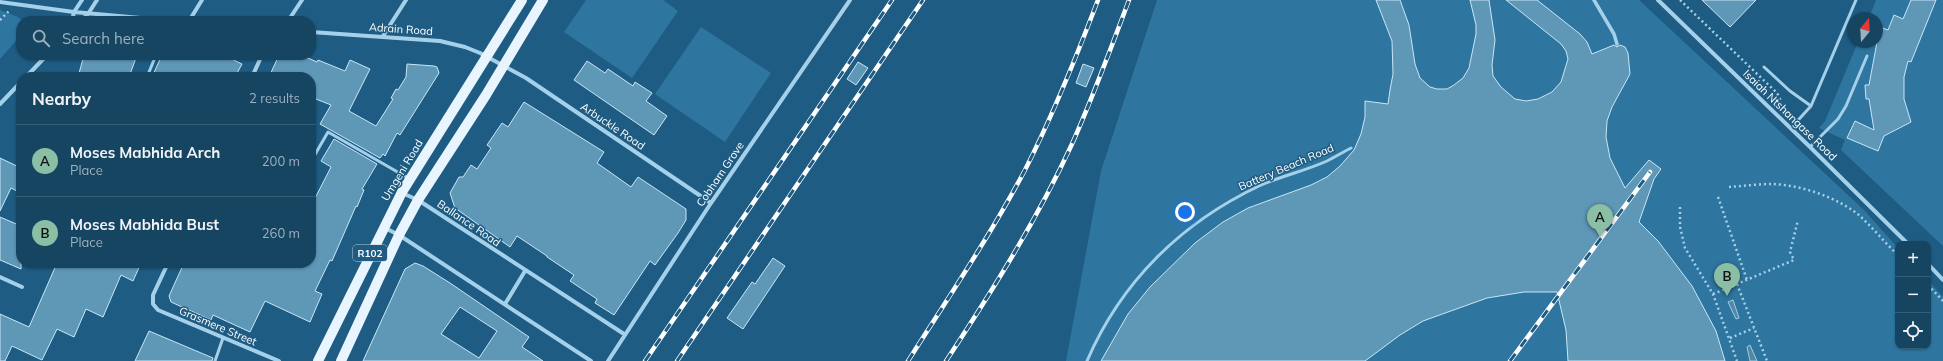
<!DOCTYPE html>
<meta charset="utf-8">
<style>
:root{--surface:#164562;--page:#1f4c68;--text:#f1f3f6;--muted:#9eb1be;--line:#355d77;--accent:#8abfa5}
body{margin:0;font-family:Mulish,sans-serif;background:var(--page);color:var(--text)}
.controls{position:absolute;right:12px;bottom:12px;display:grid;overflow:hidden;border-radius:8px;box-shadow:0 1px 3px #0004}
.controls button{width:36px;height:36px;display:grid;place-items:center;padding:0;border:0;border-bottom:1px solid var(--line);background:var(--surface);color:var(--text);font:20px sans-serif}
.compass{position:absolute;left:1847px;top:12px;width:36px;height:36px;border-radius:50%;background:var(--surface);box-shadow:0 1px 3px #0004;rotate:18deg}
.you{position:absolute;left:1185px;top:212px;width:14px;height:14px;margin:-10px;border:3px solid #fff;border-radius:50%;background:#1a73e8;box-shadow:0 0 0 6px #1a73e833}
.badge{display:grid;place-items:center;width:26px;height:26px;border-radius:50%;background:var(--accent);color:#111;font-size:13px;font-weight:700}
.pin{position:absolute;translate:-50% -33px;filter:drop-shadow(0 1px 2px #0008)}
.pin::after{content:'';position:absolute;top:21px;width:14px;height:12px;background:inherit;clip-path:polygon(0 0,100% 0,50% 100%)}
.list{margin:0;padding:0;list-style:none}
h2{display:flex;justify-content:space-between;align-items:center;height:52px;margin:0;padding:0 16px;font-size:17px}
h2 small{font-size:13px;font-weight:400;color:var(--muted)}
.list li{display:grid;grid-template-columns:26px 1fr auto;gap:12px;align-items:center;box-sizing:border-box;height:72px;padding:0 16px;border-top:1px solid var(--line)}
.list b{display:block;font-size:15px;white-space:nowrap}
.list p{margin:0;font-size:13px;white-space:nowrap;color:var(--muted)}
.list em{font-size:13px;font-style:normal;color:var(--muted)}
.icon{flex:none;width:22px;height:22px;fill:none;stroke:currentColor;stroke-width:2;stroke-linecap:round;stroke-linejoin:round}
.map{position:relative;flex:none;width:1943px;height:361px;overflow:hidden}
.search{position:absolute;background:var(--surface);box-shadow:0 1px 3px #0004;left:16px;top:16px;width:300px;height:44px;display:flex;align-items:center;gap:10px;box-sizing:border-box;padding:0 14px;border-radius:16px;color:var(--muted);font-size:15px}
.panel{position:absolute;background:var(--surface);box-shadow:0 1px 3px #0004;left:16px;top:72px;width:300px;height:196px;border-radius:16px}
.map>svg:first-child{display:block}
.green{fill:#2e769f}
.water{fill:#5885a0;stroke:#98cdeb}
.building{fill:#5f97b7;stroke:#c9e6f7;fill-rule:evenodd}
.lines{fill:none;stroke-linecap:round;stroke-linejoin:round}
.path{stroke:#a5d0e9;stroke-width:2.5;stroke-dasharray:2 3;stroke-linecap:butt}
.service{stroke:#a5d0e9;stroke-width:3}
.pedestrian{stroke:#a5d0e9;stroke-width:3.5}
.minor{stroke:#a5d0e9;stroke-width:4}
.primary{stroke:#e8f4fe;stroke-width:10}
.rail-casing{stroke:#fff;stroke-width:4.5}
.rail{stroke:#1e5c83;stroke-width:3;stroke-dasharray:9;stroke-linecap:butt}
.labels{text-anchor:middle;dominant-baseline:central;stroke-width:3;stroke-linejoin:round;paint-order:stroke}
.shield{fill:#1e5c83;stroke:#bcceda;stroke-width:1}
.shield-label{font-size:10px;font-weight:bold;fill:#fff}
.street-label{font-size:11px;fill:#fff;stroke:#1e5c83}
</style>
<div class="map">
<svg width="1943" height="361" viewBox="0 0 1943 361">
<rect width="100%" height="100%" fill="#1e5c83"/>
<path class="green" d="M586,0H663L678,11L632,78L564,32Z
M1157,0H1639L1864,210L1898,248V346H1928V280L1943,297V361H1066L1101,171Z
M1876,0H1943V246L1841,150L1845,140L1819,128L1825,121L1858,42H1877V18H1869Z
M0,10L18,17L22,21L21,35L0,59Z
M701,27L771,73L725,142L655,94Z"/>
<path class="water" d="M1733,300L1739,318L1736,319L1728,302Z
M1750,345L1757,361H1750L1747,347Z"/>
<path class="building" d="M1376,0H1400L1409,25L1415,64L1420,78L1430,87L1437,89H1447L1454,85L1463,78L1469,68L1476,34V25L1470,0H1489L1495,40L1492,65L1493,76L1501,87L1515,99L1526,101L1538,99L1552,92L1561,82L1568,59L1566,51L1561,44L1506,0H1537L1580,34L1587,42L1592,54L1614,45L1617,47L1620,45L1625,47L1628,53L1630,74L1612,107L1607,121L1606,137L1610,158L1625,188L1649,160L1661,169L1654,179L1639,222L1658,241L1692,286L1716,331L1725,361H1568L1566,330L1557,292H1524L1487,298L1423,321L1400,335L1365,361H1101L1128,314L1150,287L1195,243L1223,222L1248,208L1311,185L1327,177L1340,166L1354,150L1361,134L1365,117V101L1388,104L1390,90L1393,74L1392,41Z
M1702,0H1756L1730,27Z
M1911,0H1936L1911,62L1908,61L1904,77V99L1911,122L1884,136L1878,151L1847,138L1855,121L1874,130L1869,99H1866L1865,85H1869L1877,42V26L1888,30L1894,15L1903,19Z
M84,55H137L129,77H78Z
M162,55H223L242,64L235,77H152Z
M279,55H301L317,62L318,60L345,71L350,60L370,69L349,111L376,126L393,99L391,98L396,89L398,90L406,77L407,64L434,66L437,67L439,73L400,135L397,133L385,156L383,154L380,158L320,124L331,105L311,97V77H269Z
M587,61L605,73L608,69L633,86L635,82L652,93L646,101L667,116L654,135L574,80Z
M858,62L868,68L856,85L847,79Z
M1083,64L1094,68L1086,87L1076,83Z
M524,102L604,152L597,163L631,187L638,177L686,209V220L678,233L655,265L650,261L614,315L595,303L597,299L570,281L574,275L547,257V256L517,236L510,247L455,208L450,193L459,177H463L471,165L477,169L491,148L487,145L502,123L508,127Z
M334,139L377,164L362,189L364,190L357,207L356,206L332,261L330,260L315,291L322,294L310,322L265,301L250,332L213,315L211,320L171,302L169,296L184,263H311V206L331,167L321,161Z
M0,158L21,168V193L11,188L0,211Z
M0,217L21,226V233L17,242L21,243V269L0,260Z
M773,258L785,266L743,329L727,318L752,282L755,284Z
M57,263H141L133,281L121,275L103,317L86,309L74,337L57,329L42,360L12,346L5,361H0V314L29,327Z
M415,263L423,266L450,283L529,337L522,347L543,361H363L405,269ZM460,307L497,331L479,358L441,334Z
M149,331L213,358L212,361H135Z"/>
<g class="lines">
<path class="path" d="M1680,0L1777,93L1780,99L1782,109
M0,20L9,11
M1729,187C1743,186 1758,184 1772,184C1801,185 1837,197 1860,216C1873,228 1885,243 1898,255
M1718,197L1747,280
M1680,207V227L1685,248L1713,294L1737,361
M1737,284L1767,361
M1928,285L1943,301
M1713,294L1794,260L1790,252L1798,220
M1730,338L1754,328"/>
<path class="service" d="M1764,67L1790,91L1811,106
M147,77L156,55
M1791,128L1811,106L1856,0
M1810,147L1838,119L1846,106L1867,56
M313,158L328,132L408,178
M215,361L223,338
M1087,361C1121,282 1181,223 1259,186C1281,176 1305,171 1327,161C1335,157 1343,152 1351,148"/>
<path class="pedestrian" d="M1594,0L1614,34L1617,44"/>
<path class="minor" d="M1658,0L1810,147L1908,244
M0,2L74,12L174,21
M72,21L74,12L82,0
M81,21L88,14L97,0
M189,21L202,0
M288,21L302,0
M311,32L440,41L465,47L480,53L526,78L711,203
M383,36L406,0
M26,77L47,55
M252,77L262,55
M0,104L21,82
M402,193L418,200L624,334
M385,228L399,235L591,361
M168,263L153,295V304L158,310L279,361
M1928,264L1943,280
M0,277L22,287
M505,304L525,271
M608,361L711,203L850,0"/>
<path class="primary" d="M318,361L402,192L522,0
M341,361L399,235L418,200L486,95L543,0"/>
<g class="rail-casing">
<path id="rail" d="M645,361L892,0
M677,361L923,0
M908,361C948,298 990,236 1025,170C1053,115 1076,58 1098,0
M946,361C992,291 1037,220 1072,144C1093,97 1111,48 1129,0
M1510,361L1650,172"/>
</g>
<use href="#rail" class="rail"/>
</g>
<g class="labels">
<rect class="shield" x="353" y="245" width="34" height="16" rx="3"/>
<g class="shield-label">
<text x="370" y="253">R102</text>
</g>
<g class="street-label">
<text transform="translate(401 29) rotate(4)">Adrain Road</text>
<text transform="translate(1790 115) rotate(44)">Isaiah Ntshangase Road</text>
<text transform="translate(613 126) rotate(34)">Arbuckle Road</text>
<text transform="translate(1286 167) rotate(-23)">Battery Beach Road</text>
<text transform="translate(402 170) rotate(-59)">Umgeni Road</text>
<text transform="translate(720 174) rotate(-56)">Cobham Grove</text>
<text transform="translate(469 223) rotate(34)">Ballance Road</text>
<text transform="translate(218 326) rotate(23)">Grasmere Street</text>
</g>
</g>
</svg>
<div class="controls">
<button>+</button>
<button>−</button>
<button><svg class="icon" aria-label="locate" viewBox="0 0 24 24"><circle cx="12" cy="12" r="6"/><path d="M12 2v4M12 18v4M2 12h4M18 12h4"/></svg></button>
</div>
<svg class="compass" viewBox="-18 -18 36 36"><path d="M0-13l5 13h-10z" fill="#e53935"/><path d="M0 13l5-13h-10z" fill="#9eb1be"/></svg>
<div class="you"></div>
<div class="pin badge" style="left:1600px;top:237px">A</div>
<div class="pin badge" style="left:1727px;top:296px">B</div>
<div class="search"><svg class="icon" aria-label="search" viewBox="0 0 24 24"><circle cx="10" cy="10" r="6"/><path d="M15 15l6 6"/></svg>Search here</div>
<section class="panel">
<h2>Nearby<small>2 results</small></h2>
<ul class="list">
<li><span class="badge">A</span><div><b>Moses Mabhida Arch</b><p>Place</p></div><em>200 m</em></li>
<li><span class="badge">B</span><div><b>Moses Mabhida Bust</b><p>Place</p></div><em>260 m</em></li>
</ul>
</section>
</div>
